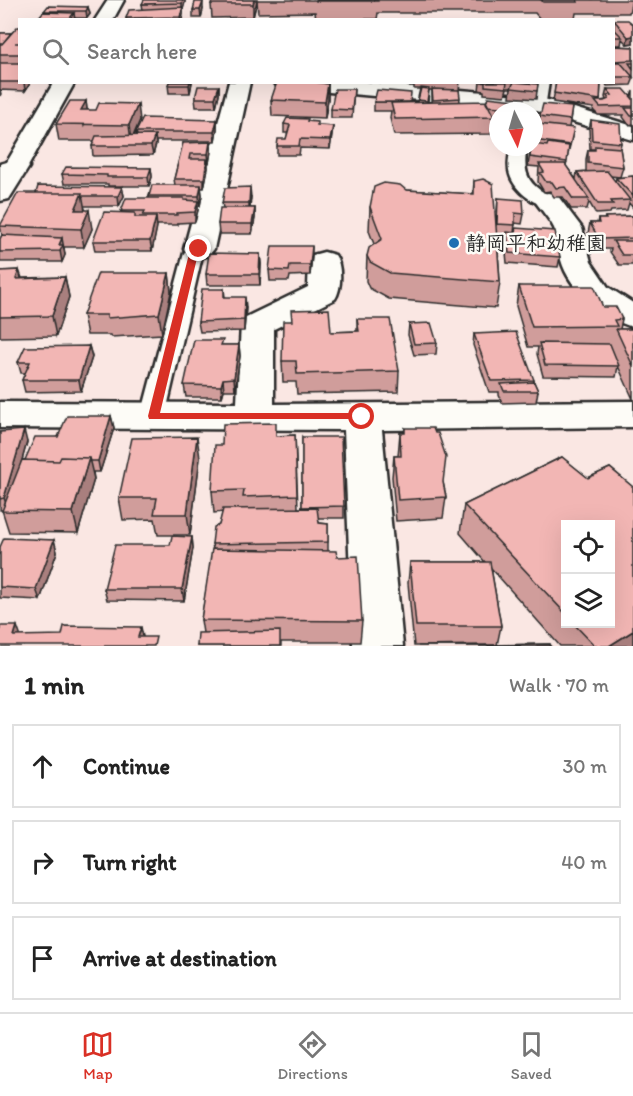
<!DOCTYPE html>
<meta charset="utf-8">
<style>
:root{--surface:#fff;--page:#f6f6f6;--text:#222;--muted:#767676;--line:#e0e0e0;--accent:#d93025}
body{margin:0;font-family:Itim,"Klee One",sans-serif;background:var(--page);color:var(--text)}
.controls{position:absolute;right:18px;bottom:18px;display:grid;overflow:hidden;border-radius:0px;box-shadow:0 6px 24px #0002}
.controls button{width:54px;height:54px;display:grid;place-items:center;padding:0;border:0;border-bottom:2px solid var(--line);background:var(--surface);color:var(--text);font:30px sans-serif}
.compass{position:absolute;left:489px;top:102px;width:54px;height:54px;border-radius:50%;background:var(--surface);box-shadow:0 6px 24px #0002;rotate:175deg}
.stop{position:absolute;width:18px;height:18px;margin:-14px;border:4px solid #d93025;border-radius:50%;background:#fff}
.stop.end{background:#d93025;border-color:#fff;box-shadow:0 2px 6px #0008}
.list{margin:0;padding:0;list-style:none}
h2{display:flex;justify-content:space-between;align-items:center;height:78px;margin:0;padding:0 24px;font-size:26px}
h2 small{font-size:20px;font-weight:400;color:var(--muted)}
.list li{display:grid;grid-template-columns:39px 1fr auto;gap:18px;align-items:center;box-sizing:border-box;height:84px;margin:0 12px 12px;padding:0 12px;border:2px solid var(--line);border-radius:0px}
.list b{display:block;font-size:22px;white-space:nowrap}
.list em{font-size:20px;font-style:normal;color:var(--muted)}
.icon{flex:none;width:33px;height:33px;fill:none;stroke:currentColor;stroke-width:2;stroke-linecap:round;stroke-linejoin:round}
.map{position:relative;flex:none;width:633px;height:646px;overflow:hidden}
.search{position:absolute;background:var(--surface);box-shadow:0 6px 24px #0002;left:18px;right:18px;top:18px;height:66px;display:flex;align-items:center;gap:15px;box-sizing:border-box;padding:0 21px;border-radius:0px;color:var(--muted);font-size:22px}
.sheet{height:366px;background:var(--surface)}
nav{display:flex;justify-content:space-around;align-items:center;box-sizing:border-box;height:84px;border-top:2px solid var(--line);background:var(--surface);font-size:16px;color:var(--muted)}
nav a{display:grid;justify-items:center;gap:3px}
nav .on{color:var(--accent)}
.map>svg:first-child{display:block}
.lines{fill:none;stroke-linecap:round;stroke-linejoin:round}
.lane-casing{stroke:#2b2b2b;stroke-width:5}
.street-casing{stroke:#2b2b2b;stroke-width:5}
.secondary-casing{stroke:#2b2b2b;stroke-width:5}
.lane{fill:#fdfcf7;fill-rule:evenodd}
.street{fill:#fdfcf7;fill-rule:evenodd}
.secondary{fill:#fdfcf7;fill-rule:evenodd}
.wall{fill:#d09d9b;stroke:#2b2b2b;stroke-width:1.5;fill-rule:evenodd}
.shaded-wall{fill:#a97f7e;stroke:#2b2b2b;stroke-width:1.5}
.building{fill:#f2b6b4;stroke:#2b2b2b;stroke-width:1.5}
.route{fill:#d93025}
.poi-dot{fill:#1f6fb2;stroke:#fdfcf7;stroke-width:2}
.labels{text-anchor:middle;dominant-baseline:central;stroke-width:5;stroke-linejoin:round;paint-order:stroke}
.poi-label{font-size:20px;font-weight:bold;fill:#2b2b2b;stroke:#fdfcf7;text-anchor:start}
</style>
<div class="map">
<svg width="633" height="646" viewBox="0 0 633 646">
<rect width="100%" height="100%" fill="#fae7e3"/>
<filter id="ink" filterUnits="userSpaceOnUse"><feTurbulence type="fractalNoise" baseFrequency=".0167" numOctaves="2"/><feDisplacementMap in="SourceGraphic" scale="12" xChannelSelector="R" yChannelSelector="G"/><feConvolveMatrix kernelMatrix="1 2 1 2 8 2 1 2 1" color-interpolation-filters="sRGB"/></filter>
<g filter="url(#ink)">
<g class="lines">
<g class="lane-casing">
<path id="lane" d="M535,82H549L545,108L540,109L533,105Z
M511,147H527C523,168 525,182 545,193C550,196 553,196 557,201L554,205C537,209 515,191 510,175C507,166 509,156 511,147Z
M199,243L206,245L208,249L202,256L165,416L161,422L153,424L145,422L141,416L184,253L192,245Z"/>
</g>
<g class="street-casing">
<path id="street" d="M229,82H250L214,249L209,255L199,258L189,255L184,249Z
M274,82H365L520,95L548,100L633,126V140L537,111L520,109L284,88L277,86Z
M16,159L25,162L29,167L9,199L0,201V172L7,162Z
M548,193L557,195L582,228L591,262L608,287L633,303V327C603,319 569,289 561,260C558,250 558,237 554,228C549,218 541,210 535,201L539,195Z
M324,252L335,255C342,265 342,288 335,299L274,329V404L633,401V427L382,430L403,646H353L344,430L0,428V402L237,403L241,324L246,317L308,287L309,261L313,255Z"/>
</g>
<g class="secondary-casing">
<path id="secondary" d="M108,0H124L113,20H95Z
M54,82H75L25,172L0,181V164L7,162Z"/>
</g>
<use href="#lane" class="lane"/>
<use href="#street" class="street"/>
<use href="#secondary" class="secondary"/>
</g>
<path class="wall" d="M213,0H632L629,13H576L575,19H540L535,13H378L377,19H316L315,12L258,13L257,1L253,17L212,18L211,4Z
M185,2L183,9V14L182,20H126V18L143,10L142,4Z
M88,7L90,14L87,18H75V20H39L38,18L44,12V11Z
M203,9L201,18H193V10Z
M614,20L633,24V43L627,44L622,39L621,45H614Z
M20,27V82H31L25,91L0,90L1,94L0,96V33H11Z
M614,46L633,47V80L631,85L607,86L605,82H614Z
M169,82H192L190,93H169L168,85Z
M409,82H460L459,90L460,102L523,109V111H498V115H492L494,117L491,134L394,135L390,118L391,111H374V102H417L420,89H414V86H408ZM429,90H432V102H428Z
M480,82H538L536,99L510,97L511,88H507L505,96L484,94V91L479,90Z
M556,82H601L600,101L606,100L605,97L607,89L631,96L633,91V124L629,125L623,117L624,115H598L593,110L594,108L553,102Z
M328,84V99L325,118L272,116L271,100Z
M219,86V94L216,107H196L195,98Z
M354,89L352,118H331V109Z
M86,101L87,110L140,120L134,135H137L136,132L217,120V129L215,141H156V144L153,155L93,156L92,146L94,141H59L56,124Z
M572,107L569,128L572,137L568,154L566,166L576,179L577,172L586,171V159L588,150H594V149H590L589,129L591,120L621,143L620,148L623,167L620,177L610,176L615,182L616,178L633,176V208L629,203L627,210L611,211L610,213L596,214L589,202L587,209H571L563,197H554L550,191L544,192L538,182L539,167L528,166L531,147H534V138L540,116Z
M308,121L317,125L333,126L332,135L330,149L300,148L299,155H277V146L286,139L288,133H284V124Z
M183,143L211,151L209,163H208V168L204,188H201L202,195L200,206H198V210L195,222L178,223V225H157L152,251H95L93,241L121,212V211L149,198V196L175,185L174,179Z
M151,168L152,177L149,186H108V184H64L62,174Z
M474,181L496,224L498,198L524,214L522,224L515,223L514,233L515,228L560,257L558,267L507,263L505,242L506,235L497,234L500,282L496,308L389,299L369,288L366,281L367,256L374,244L369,231L370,207L406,190L473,194Z
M122,187L124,196L119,206H84L92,229L84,247H64L65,255L62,262H0V239L2,235L0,226L36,193Z
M251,197L250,208H255V218L252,234H219L218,224L223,208L222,203Z
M633,216V265H619L610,252L611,249H597L588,233L590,223H597L598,219H604L605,217Z
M260,254L261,264L260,285H207L206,274Z
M312,256L310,275L290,276L289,281H270L269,270Z
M19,270L22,278L65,277L69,297L56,336L0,337V271Z
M169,273L171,292L162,334L111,337L110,335H87L83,315Z
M519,286L603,307L622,319L620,329H633V399L618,366L616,377L543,376L537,354L538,347H528L516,306Z
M224,289L225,297L246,307L244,331L200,332L198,322Z
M357,319L399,371L398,392L297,394L296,382H283L282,361L331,332L357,331Z
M409,324L437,343L436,354L414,355L408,335Z
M474,334L534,380V382L538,391L536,402L502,403L499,395V392H489L473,345Z
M223,345H239L240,356L235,390H224L222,397H186L184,385Z
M89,346L92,357L81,391L25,392L22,380L25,373H21L18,362Z
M111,416L114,428L100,472H93L94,479L78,533L9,532L2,510H0V432L27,442L22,460H25L58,437Z
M405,428L443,482L446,497L443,518L396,521L392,477L394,456H398L400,433H404Z
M295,435L298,508H302V437L344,506V518H318L319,523L328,524V551L337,557L362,621L360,642H281V646H197L203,633L201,620L213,549L212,544L219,525L223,512L214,513L212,491L222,445L277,436Z
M562,457L588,478L610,468L633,487V646H560L491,568L501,626L497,645L550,644L551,646H414L408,583L410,562H485L460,533L464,505ZM566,525H610V624H566Z
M200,458L190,535H158L155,519L123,520L119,498Z
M192,537L193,548L184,601L107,600L104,589L170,545Z
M54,540L57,552L40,600L0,598V547Z"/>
<path class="shaded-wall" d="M183,0H185V2L183,9V14L182,20H180L182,9V3Z
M254,0H257V1L253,17V4Z
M203,2V9L201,18L200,10Z
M88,7L90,14L87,18L86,11Z
M74,13L75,20H71L70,18Z
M633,36V43L627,44L628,37Z
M24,82H31L25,91Z
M190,82H192L190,93L189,85Z
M328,84V99L325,118V102Z
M219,86V94L216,107L215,98Z
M86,101L88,117L84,126L81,110Z
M138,104L140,120L131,141L129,125Z
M217,120V129L215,141L214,132Z
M333,126L332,135L330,149V140Z
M155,135L156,144L153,155L151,146Z
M210,142L211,151L209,163L208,154Z
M207,159L208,168L204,188V179Z
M151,168L152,177L149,186L148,177Z
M201,185L202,195L200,206L199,196Z
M122,187L124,196L119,206L118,196Z
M250,187L251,197L249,213V203Z
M82,193L85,211L75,210Z
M198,201V210L195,222V212Z
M255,208V218L252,234V224Z
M89,210L92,229L84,247L81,229Z
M156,217L157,227L152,251L150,241Z
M62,238L65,255L62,262L59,245Z
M312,246V256L310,275V265Z
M260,254L261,264L260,285L259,274Z
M19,270L24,290L16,279Z
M169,273L171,292L162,334L159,314Z
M65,277L69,297L56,336L52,316Z
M245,297L246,307L244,331V320Z
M239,345L240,356L235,390L234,378Z
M89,346L92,357L81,391L79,380Z
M223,379L224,390L222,397L221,386Z
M111,416L114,428L100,472L98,461Z
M24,430L27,442L8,510L4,498Z
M197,437L200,458L190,535L187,514Z
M89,458L94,479L78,533L73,512Z
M192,537L193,548L184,601L182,589Z
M54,540L57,552L40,600L36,589Z
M17,626L24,646L14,636Z
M141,627L145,646L138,637Z
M633,631V646H609Z"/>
<path class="building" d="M144,0H183L182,3L142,4Z
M213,0H254L253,4H211Z
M316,0H378V1H316Z
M541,0H577L578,2H543Z
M195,2H203L200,10H193Z
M48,6L88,7L86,11H44Z
M183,7L180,17L126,18L129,10Z
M43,12L74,13L70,18H38Z
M614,20H628L633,24V36L628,37Z
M17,27H20V43H15H20V54H0V44H2Z
M614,29L622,37H614Z
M0,33H11L2,44H0Z
M614,46L633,47V60L614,61Z
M614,62H620L633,77H614Z
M0,63H20V82H0Z
M629,63H633V69Z
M169,82H190L189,85H168Z
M277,82H315L328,84L325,102L271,100Z
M483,82H507L506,88L485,86V83Z
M514,82L538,84L537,91L511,88Z
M556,82H601L600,100L554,93Z
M198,86H219L215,98H195Z
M421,88L429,89L427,101L418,100Z
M335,89H354L352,110L331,109Z
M432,89L459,90L460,98L433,100Z
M607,89H624L633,99V106L600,107L595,101H604L609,99L607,96L612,95Z
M377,90L411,93L410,102H374Z
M488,97L524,101L522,109L488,106L486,103Z
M70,101H86L81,110H96L99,103L138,104L129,125L56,124Z
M486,101L494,117L395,119L391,103Z
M543,104L572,107L570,120L540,116Z
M625,108H633V116H631Z
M143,118L217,120L214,132H136Z
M287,118L308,119L307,121L317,122V125L333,126L330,140L300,139L299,146H277L278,139H286L290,125L284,124Z
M591,120L620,124L621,143L592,140Z
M537,124L574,128L570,145L534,140Z
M155,135L151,146H92L96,136Z
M210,142L208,154H190L189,159H207L204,179H174L183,143Z
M548,143L569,146L567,162L530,157L531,147H534V144L547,146Z
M595,146L620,148L623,167L588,163V150H595Z
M539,164H565L589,199H573L565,187L556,188L552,182H546L540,173L544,172Z
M66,167L151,168L148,177H107V175L62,174Z
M607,171L630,200L611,201L613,204H598L577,172Z
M633,176V196L616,178Z
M483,179L493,184L500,282L390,273L370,262L367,256L369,248L382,239L370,207L374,187L384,183L400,185L406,190L474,194V181Z
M152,185H201L199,196H149Z
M38,186L122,187L118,196H82V193H36Z
M250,187L249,203H222L225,188Z
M18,193H82L75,210H89L81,229L0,226Z
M126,198H184V200L198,201L195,212L177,213V215H143L145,211H121Z
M498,198L523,200L524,214L515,213V225L497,224Z
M220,208H255L252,224H218Z
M104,212L135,213V217H156L150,241H93Z
M633,216V238L599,239L590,223H599L598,219H606L605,217Z
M515,228L555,231L560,257L509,253L507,232L516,233Z
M2,235L62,238L59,245H63L60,251L0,252V239Z
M613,241H633V255H622Z
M272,246H312L310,265H290L289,271L269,270Z
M209,253L260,254L259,274H206Z
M19,270L16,279L65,277L52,316L0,317V271Z
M98,273H169L159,314L107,318V315H83Z
M519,286H594L603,307H616L622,319L614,320L617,326L532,327Z
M202,289H224V297H245L244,320L198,322Z
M329,309L331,332L359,331L357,319H390L399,371L297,374L296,361H282L283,321H292L291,310Z
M431,323L437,343L414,344L409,324Z
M616,329H633V366Z
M516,332L534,380L491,381L474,334Z
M194,340H223L221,345H239L234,378L223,379L221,386L184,385Z
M539,343L610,344L619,366L545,365Z
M89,346L79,380H22L30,362H18L25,347Z
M534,382L538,391H504L501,384Z
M67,416H111L98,461H90L89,458L61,457L59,461L25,460L35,437H58Z
M276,423V436L295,435L297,495L243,497L244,490L212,491L215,445H222L223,424Z
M405,428H433L435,433H438L446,457L443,482L446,497L398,500L394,456H401L400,433H405Z
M24,430L4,498L0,499V432Z
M197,437L187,514H154L157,498H119L132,438Z
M302,437H341L344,506L302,507Z
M61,457L89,458L73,512L2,511L22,460L59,461Z
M562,457L588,478L610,468L633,487V631L609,646H595L574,624H610V525H566V614L464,505Z
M317,508L319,523L328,524V542L212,544L214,527L219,525L223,509Z
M172,536L192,537L182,589H104L115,545H170Z
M4,538L54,540L36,589L0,587V547Z
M212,549L336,551L337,557L358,556L362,621L201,620Z
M410,562H490L501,626H416Z
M0,626H17L14,636L62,635L64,626L141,627L138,637H156L154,646H0Z
M280,631V646H197L198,633Z
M550,644L551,646H418Z"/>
</g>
<path class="route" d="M196,247L203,249L198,254L160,413H362L367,417L366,419H149L148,416L189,254Z"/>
<circle class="poi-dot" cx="454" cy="243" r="6"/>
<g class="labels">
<g class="poi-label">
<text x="466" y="243">静岡平和幼稚園</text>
</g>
</g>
</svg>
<div class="controls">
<button><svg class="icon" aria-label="locate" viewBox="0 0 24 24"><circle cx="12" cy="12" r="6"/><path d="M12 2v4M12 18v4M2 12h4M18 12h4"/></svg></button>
<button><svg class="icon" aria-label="layers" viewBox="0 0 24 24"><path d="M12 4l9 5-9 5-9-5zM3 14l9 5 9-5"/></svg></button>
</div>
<svg class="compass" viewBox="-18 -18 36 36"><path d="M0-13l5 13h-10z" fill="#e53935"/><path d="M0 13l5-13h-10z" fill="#767676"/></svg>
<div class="stop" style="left:362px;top:417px"></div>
<div class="stop end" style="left:199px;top:249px"></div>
<div class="search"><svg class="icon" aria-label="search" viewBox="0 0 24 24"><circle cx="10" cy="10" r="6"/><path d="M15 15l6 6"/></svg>Search here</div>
</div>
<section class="sheet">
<h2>1 min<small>Walk · 70 m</small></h2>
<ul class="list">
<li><svg class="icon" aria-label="ahead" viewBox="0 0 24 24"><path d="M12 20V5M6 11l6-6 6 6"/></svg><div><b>Continue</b></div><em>30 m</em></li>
<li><svg class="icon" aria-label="right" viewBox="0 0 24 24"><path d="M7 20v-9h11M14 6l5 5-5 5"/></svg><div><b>Turn right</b></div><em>40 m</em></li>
<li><svg class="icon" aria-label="arrive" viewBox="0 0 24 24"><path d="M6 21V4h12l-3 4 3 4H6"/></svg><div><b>Arrive at destination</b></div></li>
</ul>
</section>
<nav>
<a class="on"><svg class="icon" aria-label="map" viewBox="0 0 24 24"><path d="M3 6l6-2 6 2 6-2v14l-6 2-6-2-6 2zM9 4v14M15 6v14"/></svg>Map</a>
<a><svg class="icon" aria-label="directions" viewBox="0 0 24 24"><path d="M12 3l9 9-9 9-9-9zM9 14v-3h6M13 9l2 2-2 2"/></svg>Directions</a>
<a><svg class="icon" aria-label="saved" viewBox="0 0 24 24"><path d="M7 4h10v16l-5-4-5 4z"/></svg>Saved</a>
</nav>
